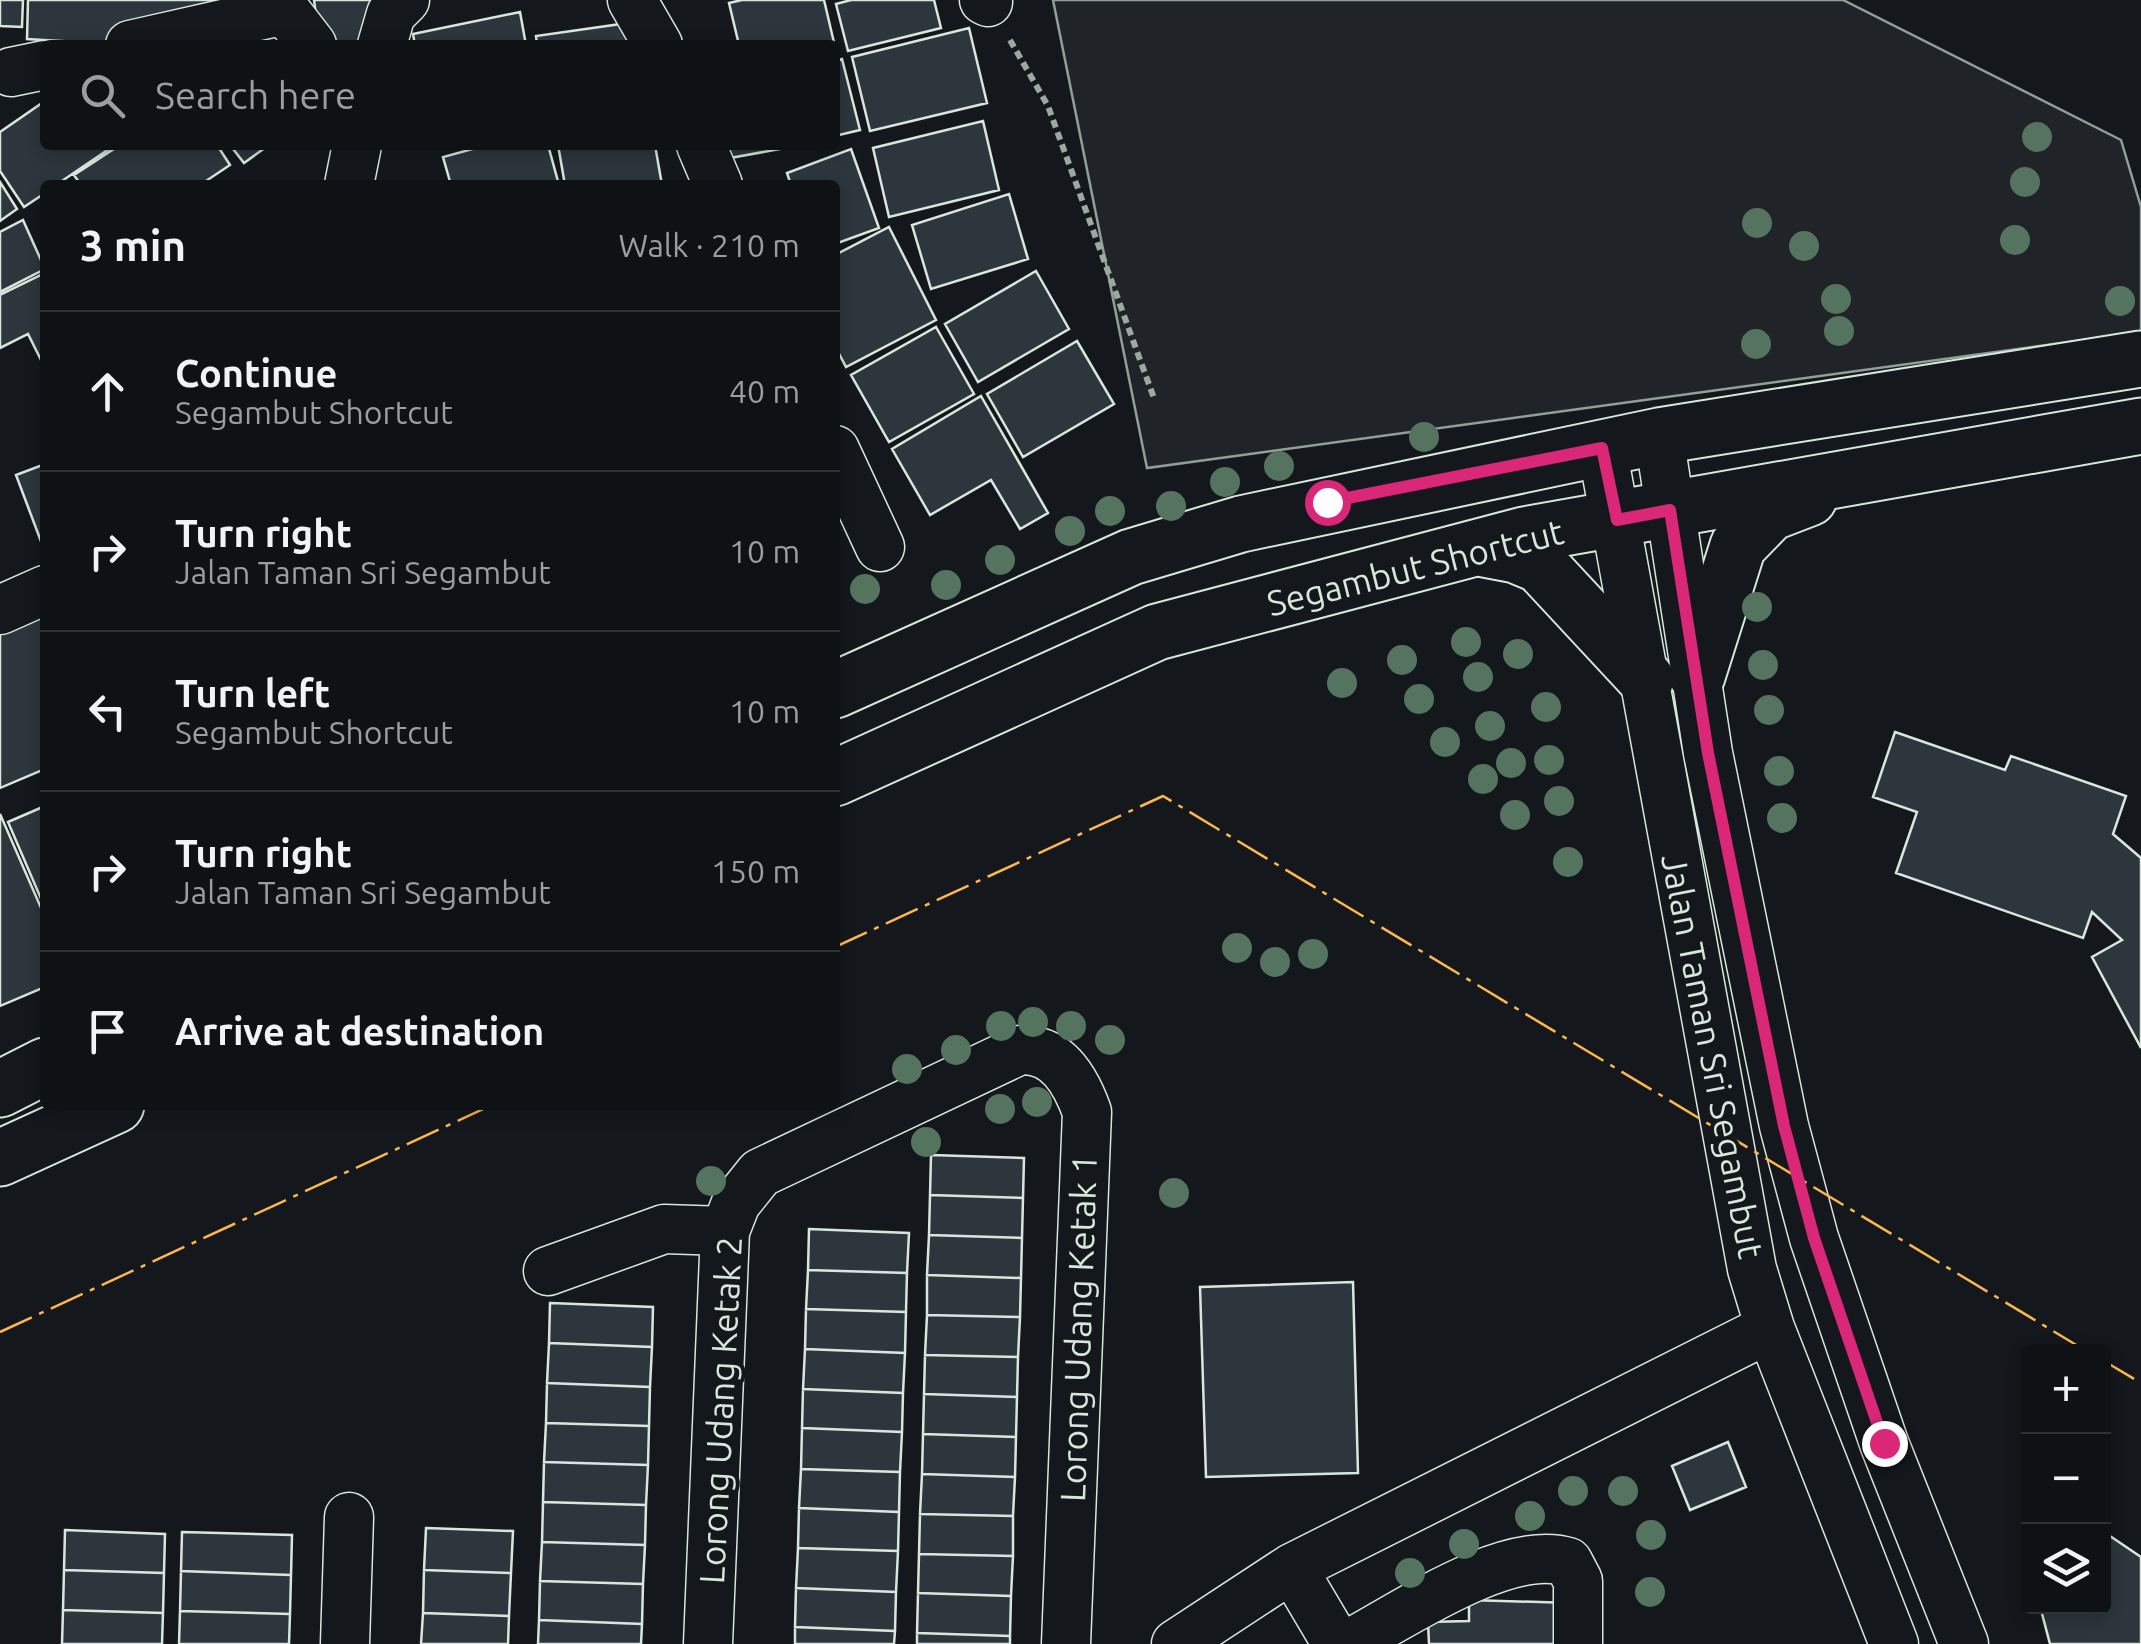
<!DOCTYPE html>
<meta charset="utf-8">
<style>
:root{--surface:#0f1215;--page:#1d2022;--text:#f1f3f6;--muted:#9b9ea0;--line:#2f3234}
body{margin:0;font-family:Ubuntu,sans-serif;background:var(--page);color:var(--text)}
.controls{position:absolute;right:30px;bottom:30px;display:grid;overflow:hidden;border-radius:10px;box-shadow:0 5px 15px #0003}
.controls button{width:90px;height:90px;display:grid;place-items:center;padding:0;border:0;border-bottom:2px solid var(--line);background:var(--surface);color:var(--text);font:50px sans-serif}
.stop{position:absolute;width:30px;height:30px;margin:-22px;border:8px solid #db2777;border-radius:50%;background:#fff}
.stop.end{background:#db2777;border-color:#fff;box-shadow:0 2px 10px #0008}
.list{margin:0;padding:0;list-style:none}
h2{display:flex;justify-content:space-between;align-items:center;height:130px;margin:0;padding:0 40px;font-size:42px}
h2 small{font-size:32px;font-weight:400;color:var(--muted)}
.list li{display:grid;grid-template-columns:65px 1fr auto;gap:30px;align-items:center;box-sizing:border-box;height:160px;padding:0 40px;border-top:2px solid var(--line)}
.list b{display:block;font-size:38px;white-space:nowrap}
.list p{margin:0;font-size:32px;white-space:nowrap;color:var(--muted)}
.list em{font-size:32px;font-style:normal;color:var(--muted)}
.icon{flex:none;width:55px;height:55px;fill:none;stroke:currentColor;stroke-width:2;stroke-linecap:round;stroke-linejoin:round}
.map{position:relative;flex:none;width:2141px;height:1644px;overflow:hidden}
.search{position:absolute;background:var(--surface);box-shadow:0 5px 15px #0003;left:40px;top:40px;width:800px;height:110px;display:flex;align-items:center;gap:25px;box-sizing:border-box;padding:0 35px;border-radius:10px;color:var(--muted);font-size:38px}
.panel{position:absolute;background:var(--surface);box-shadow:0 5px 15px #0003;left:40px;top:180px;width:800px;height:930px;border-radius:10px}
.map>svg:first-child{display:block}
.green{fill:#202428;stroke:#939e99;stroke-width:2.5}
.building{fill:#2c363c;stroke:#d8e6dc;stroke-width:2.5}
.lines{fill:none;stroke-linecap:round;stroke-linejoin:round}
.minor-casing{stroke:#d8e6dc;stroke-width:51}
.major-casing{stroke:#d8e6dc;stroke-width:59}
.path{stroke:#9da8a2;stroke-width:6;stroke-dasharray:8 5;stroke-linecap:butt}
.minor{stroke:#14181c;stroke-width:48}
.major{stroke:#14181c;stroke-width:55}
.power{stroke:#ffb74d;stroke-width:2.5;stroke-dasharray:35 8 5 8;stroke-linecap:butt}
.tree{fill:#55745f}
.route{stroke:#db2777;stroke-width:12}
.labels{text-anchor:middle;dominant-baseline:central;stroke-width:8;stroke-linejoin:round;paint-order:stroke}
.street-label{font-size:35px;fill:#d8e6dc;stroke:#14181c}
</style>
<div class="map">
<svg width="2141" height="1644" viewBox="0 0 2141 1644">
<rect width="100%" height="100%" fill="#14181c"/>
<path class="green" d="M1053,0H1843L2121,140L2141,207V332L1147,468Z"/>
<path class="building" d="M0,0H23L22,27L0,26Z
M28,0H304L129,45L27,39Z
M314,0H391L377,45H320Z
M742,0H824L836,51L835,45H739L729,3Z
M851,0H934L941,28L848,51L836,4Z
M520,12L526,45H415L413,34Z
M642,21L645,45H537L536,36Z
M969,28L987,103L870,131L852,57Z
M842,59L860,130L835,136V61Z
M45,101V145L109,149L56,185H45V193L24,207L0,171V132Z
M983,121L999,190L889,217L873,148Z
M120,145H217L230,165L200,185H81L74,175Z
M230,145H269L244,163Z
M487,145H548L559,185H451L443,157Z
M558,145H655L662,185H565Z
M726,145H802L730,158Z
M851,149L879,228L835,244V185H791L787,173Z
M0,182L17,209L0,221Z
M1009,194L1028,259L931,289L912,225Z
M23,220L45,269L0,292V232Z
M889,227L936,320L846,367L835,346V255Z
M1036,271L1069,329L978,382L945,324Z
M45,273V368L28,334L0,348V295Z
M936,327L974,394L889,442L851,375Z
M1077,341L1114,404L1023,457L987,394Z
M981,396L1048,513L1020,529L991,480L930,515L892,449Z
M45,464V552L16,475Z
M38,612L45,628V769L0,788V628Z
M1895,732L2005,770L2011,756L2126,796L2113,834L2141,858V1048L2092,957L2122,940L2092,912L2083,938L1896,873L1917,812L1873,797Z
M45,806V908L8,822Z
M0,814L45,917V987L0,1006Z
M931,1155L1024,1158L1023,1198L930,1195Z
M930,1195L1023,1198L1022,1238L929,1235Z
M809,1229L909,1233L907,1273L808,1270Z
M929,1235L1022,1238L1021,1278L927,1275Z
M808,1270L907,1273L906,1312L806,1309Z
M927,1275L1021,1278L1020,1317L927,1315Z
M1353,1282L1358,1473L1206,1477L1200,1287Z
M550,1303L653,1307L652,1347L549,1343Z
M806,1309L906,1312L905,1353L805,1349Z
M927,1315L1020,1317L1018,1357L925,1355Z
M549,1343L652,1347L650,1387L547,1383Z
M805,1349L905,1353L903,1393L803,1389Z
M925,1355L1018,1357L1017,1397L924,1394Z
M547,1383L650,1387L649,1426L546,1423Z
M803,1389L903,1393L902,1432L802,1428Z
M924,1394L1017,1397L1016,1437L923,1434Z
M546,1423L649,1426L648,1465L544,1462Z
M802,1428L902,1432L900,1472L801,1469Z
M923,1434L1016,1437L1015,1477L922,1474Z
M1728,1442L1746,1487L1690,1510L1672,1466Z
M544,1462L648,1465L646,1505L543,1502Z
M801,1469L900,1472L899,1512L799,1508Z
M922,1474L1015,1477L1013,1516L920,1514Z
M543,1502L646,1505L645,1545L542,1542Z
M799,1508L899,1512L898,1551L798,1548Z
M920,1514L1013,1516V1556L919,1554Z
M426,1528L513,1531L511,1573L424,1570Z
M65,1530L165,1534L164,1573L64,1570Z
M182,1532L292,1535L291,1575L181,1571Z
M2104,1532L2141,1557V1644H2050L2040,1606H2104Z
M542,1542L645,1545L643,1584L540,1581Z
M798,1548L898,1551L896,1592L796,1588Z
M919,1554L1013,1556L1011,1596L918,1593Z
M64,1570L164,1573L163,1613L63,1610Z
M424,1570L511,1573L509,1616L423,1613Z
M181,1571L291,1575L290,1614L180,1611Z
M540,1581L643,1584L642,1624L539,1620Z
M796,1588L896,1592L895,1631L795,1627Z
M918,1593L1011,1596L1010,1636L917,1633Z
M1469,1600L1571,1603V1644H1429L1428,1622L1469,1621Z
M63,1610L163,1613L162,1644H62Z
M180,1611L290,1614L289,1644H179Z
M423,1613L509,1616L508,1644H421Z
M539,1620L642,1624L641,1644H538Z
M795,1627L895,1631L894,1644H795Z
M917,1633L1010,1636V1644H917Z"/>
<g class="lines">
<g class="minor-casing">
<path id="minor" d="M632,0L658,45
M984,0L988,2
M130,45L285,10L312,45
M382,45L391,14L405,0
M11,72L45,65
M701,145L718,185
M349,185L357,145
M1659,436L1708,753L1784,1126L1814,1238L1884,1443L1964,1644
M1602,448L1752,1269L1770,1328L1894,1644
M835,450L880,547
M0,610L45,590
M548,1271L664,1229L725,1231
M1292,1568L1337,1644
M345,1644L349,1517
M708,1644L725,1231L736,1203L760,1173L1020,1050C1058,1048 1076,1081 1087,1112L1066,1644
M1176,1644L1292,1568L1770,1328
M1349,1644C1403,1615 1508,1543 1568,1562L1578,1581V1644"/>
</g>
<g class="major-casing">
<path id="major" d="M1479,548L1516,555L1540,565L1646,679
M1697,676L1738,546L1770,513L1809,498
M835,690L1131,557L1241,524L1659,436L2141,359
M835,778L1157,632L1524,535L2141,426
M0,1089L45,1066
M0,1158L116,1105"/>
</g>
<path class="path" d="M1010,40L1048,106L1155,401"/>
<use href="#minor" class="minor"/>
<use href="#major" class="major"/>
<path class="power" d="M835,947L1163,796L2088,1352
M0,1332L492,1105
M2104,1361L2141,1383"/>
</g>
<g class="tree">
<circle cx="2037" cy="137" r="15"/>
<circle cx="2025" cy="182" r="15"/>
<circle cx="1757" cy="223" r="15"/>
<circle cx="2015" cy="240" r="15"/>
<circle cx="1804" cy="246" r="15"/>
<circle cx="1836" cy="299" r="15"/>
<circle cx="2120" cy="301" r="15"/>
<circle cx="1839" cy="331" r="15"/>
<circle cx="1756" cy="344" r="15"/>
<circle cx="1424" cy="437" r="15"/>
<circle cx="1279" cy="466" r="15"/>
<circle cx="1225" cy="482" r="15"/>
<circle cx="1171" cy="506" r="15"/>
<circle cx="1110" cy="511" r="15"/>
<circle cx="1070" cy="531" r="15"/>
<circle cx="1000" cy="560" r="15"/>
<circle cx="946" cy="585" r="15"/>
<circle cx="865" cy="589" r="15"/>
<circle cx="1757" cy="607" r="15"/>
<circle cx="1466" cy="642" r="15"/>
<circle cx="1518" cy="654" r="15"/>
<circle cx="1402" cy="660" r="15"/>
<circle cx="1763" cy="665" r="15"/>
<circle cx="1478" cy="677" r="15"/>
<circle cx="1342" cy="683" r="15"/>
<circle cx="1419" cy="699" r="15"/>
<circle cx="1546" cy="707" r="15"/>
<circle cx="1769" cy="710" r="15"/>
<circle cx="1490" cy="726" r="15"/>
<circle cx="1445" cy="742" r="15"/>
<circle cx="1549" cy="760" r="15"/>
<circle cx="1511" cy="763" r="15"/>
<circle cx="1779" cy="771" r="15"/>
<circle cx="1483" cy="779" r="15"/>
<circle cx="1559" cy="801" r="15"/>
<circle cx="1515" cy="815" r="15"/>
<circle cx="1782" cy="818" r="15"/>
<circle cx="1568" cy="862" r="15"/>
<circle cx="1237" cy="948" r="15"/>
<circle cx="1313" cy="954" r="15"/>
<circle cx="1275" cy="962" r="15"/>
<circle cx="1033" cy="1022" r="15"/>
<circle cx="1001" cy="1026" r="15"/>
<circle cx="1071" cy="1026" r="15"/>
<circle cx="1110" cy="1040" r="15"/>
<circle cx="956" cy="1050" r="15"/>
<circle cx="907" cy="1069" r="15"/>
<circle cx="1037" cy="1102" r="15"/>
<circle cx="1000" cy="1109" r="15"/>
<circle cx="926" cy="1142" r="15"/>
<circle cx="711" cy="1181" r="15"/>
<circle cx="1174" cy="1193" r="15"/>
<circle cx="1573" cy="1491" r="15"/>
<circle cx="1623" cy="1491" r="15"/>
<circle cx="1530" cy="1516" r="15"/>
<circle cx="1651" cy="1535" r="15"/>
<circle cx="1464" cy="1544" r="15"/>
<circle cx="1410" cy="1573" r="15"/>
<circle cx="1650" cy="1592" r="15"/>
</g>
<g class="lines">
<path class="route" d="M1327,502L1602,448L1617,520L1670,510L1708,753L1784,1126L1814,1238L1884,1443"/>
</g>
<g class="labels">
<g class="street-label">
<text transform="translate(1415 567) rotate(-14)">Segambut Shortcut</text>
<text transform="translate(1713 1056) rotate(79)">Jalan Taman Sri Segambut</text>
<text transform="translate(1078 1328) rotate(-88)">Lorong Udang Ketak 1</text>
<text transform="translate(720 1410) rotate(-87)">Lorong Udang Ketak 2</text>
</g>
</g>
</svg>
<div class="controls">
<button>+</button>
<button>−</button>
<button><svg class="icon" aria-label="layers" viewBox="0 0 24 24"><path d="M12 4l9 5-9 5-9-5zM3 14l9 5 9-5"/></svg></button>
</div>
<div class="stop" style="left:1327px;top:502px"></div>
<div class="stop end" style="left:1884px;top:1443px"></div>
<div class="search"><svg class="icon" aria-label="search" viewBox="0 0 24 24"><circle cx="10" cy="10" r="6"/><path d="M15 15l6 6"/></svg>Search here</div>
<section class="panel">
<h2>3 min<small>Walk · 210 m</small></h2>
<ul class="list">
<li><svg class="icon" aria-label="ahead" viewBox="0 0 24 24"><path d="M12 20V5M6 11l6-6 6 6"/></svg><div><b>Continue</b><p>Segambut Shortcut</p></div><em>40 m</em></li>
<li><svg class="icon" aria-label="right" viewBox="0 0 24 24"><path d="M7 20v-9h11M14 6l5 5-5 5"/></svg><div><b>Turn right</b><p>Jalan Taman Sri Segambut</p></div><em>10 m</em></li>
<li><svg class="icon" aria-label="left" viewBox="0 0 24 24"><path d="M17 20v-9H6M10 6l-5 5 5 5"/></svg><div><b>Turn left</b><p>Segambut Shortcut</p></div><em>10 m</em></li>
<li><svg class="icon" aria-label="right" viewBox="0 0 24 24"><path d="M7 20v-9h11M14 6l5 5-5 5"/></svg><div><b>Turn right</b><p>Jalan Taman Sri Segambut</p></div><em>150 m</em></li>
<li><svg class="icon" aria-label="arrive" viewBox="0 0 24 24"><path d="M6 21V4h12l-3 4 3 4H6"/></svg><div><b>Arrive at destination</b></div></li>
</ul>
</section>
</div>
